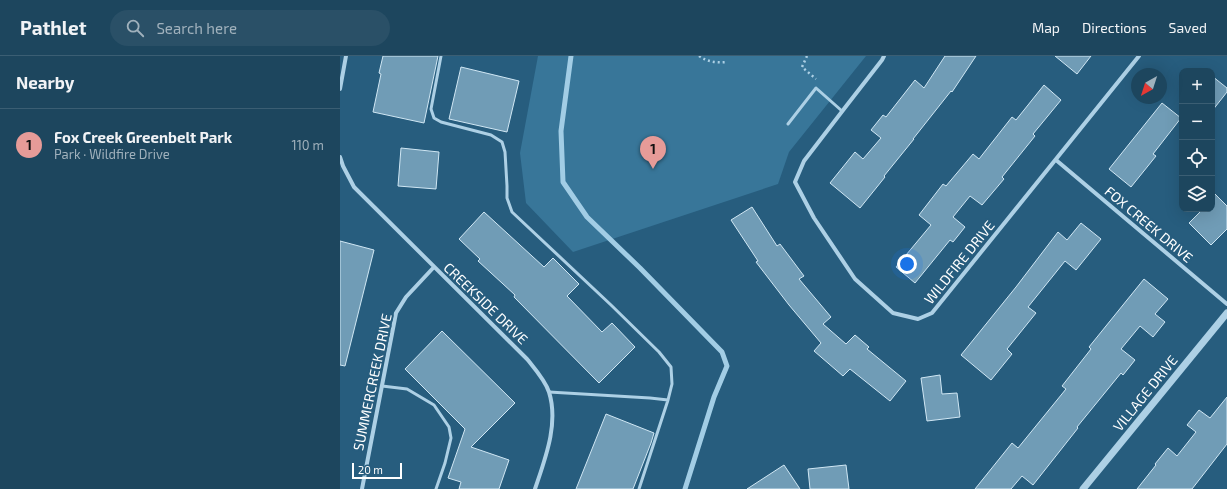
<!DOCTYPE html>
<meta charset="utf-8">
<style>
:root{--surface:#1d465e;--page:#2a5067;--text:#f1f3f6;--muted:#a0b1bc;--line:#3b5e73;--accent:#e69b98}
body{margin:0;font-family:"Exo 2",sans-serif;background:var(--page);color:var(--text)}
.controls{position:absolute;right:12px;top:12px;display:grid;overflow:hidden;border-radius:8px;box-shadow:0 4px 16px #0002}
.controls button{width:36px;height:36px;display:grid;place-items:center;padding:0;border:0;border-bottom:1px solid var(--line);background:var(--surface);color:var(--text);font:20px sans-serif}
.compass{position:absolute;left:791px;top:12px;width:36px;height:36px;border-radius:50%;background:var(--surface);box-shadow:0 4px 16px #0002;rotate:219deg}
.scale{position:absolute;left:12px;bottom:10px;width:50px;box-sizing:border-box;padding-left:4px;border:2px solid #fff;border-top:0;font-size:11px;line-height:14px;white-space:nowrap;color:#fff;-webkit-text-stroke:3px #275d7e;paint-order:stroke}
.you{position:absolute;left:567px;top:208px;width:14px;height:14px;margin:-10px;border:3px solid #fff;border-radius:50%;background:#1a73e8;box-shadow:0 0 0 6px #1a73e833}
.badge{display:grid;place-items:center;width:26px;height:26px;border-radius:50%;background:var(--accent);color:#111;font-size:13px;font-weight:700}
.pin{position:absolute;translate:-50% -33px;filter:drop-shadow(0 1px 2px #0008)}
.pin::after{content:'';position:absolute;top:21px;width:14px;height:12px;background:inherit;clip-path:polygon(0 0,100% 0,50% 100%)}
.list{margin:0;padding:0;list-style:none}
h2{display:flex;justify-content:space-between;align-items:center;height:52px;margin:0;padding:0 16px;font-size:17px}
h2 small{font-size:13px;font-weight:400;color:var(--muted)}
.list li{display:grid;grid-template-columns:26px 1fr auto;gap:12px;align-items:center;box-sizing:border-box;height:72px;padding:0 16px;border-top:1px solid var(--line)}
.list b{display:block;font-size:15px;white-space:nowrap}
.list p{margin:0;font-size:13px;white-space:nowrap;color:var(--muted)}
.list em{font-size:13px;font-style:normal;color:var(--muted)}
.icon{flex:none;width:22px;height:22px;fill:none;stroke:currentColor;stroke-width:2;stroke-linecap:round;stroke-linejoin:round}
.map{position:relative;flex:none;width:887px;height:433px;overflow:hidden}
header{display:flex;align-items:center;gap:24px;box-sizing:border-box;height:56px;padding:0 20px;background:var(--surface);border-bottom:1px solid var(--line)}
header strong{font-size:19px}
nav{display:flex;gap:22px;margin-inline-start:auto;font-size:14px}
.search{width:280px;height:36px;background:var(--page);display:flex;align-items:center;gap:10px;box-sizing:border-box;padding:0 14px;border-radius:22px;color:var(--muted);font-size:15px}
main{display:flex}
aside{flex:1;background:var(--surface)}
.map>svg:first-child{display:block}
.green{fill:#387699}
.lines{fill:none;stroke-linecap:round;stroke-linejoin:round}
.stream{stroke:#a2cde5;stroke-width:5}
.building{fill:#709cb6;stroke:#d0e7f4}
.path{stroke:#add0e5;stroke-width:2.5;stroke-dasharray:2 3;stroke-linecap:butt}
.service{stroke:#add0e5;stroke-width:3}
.minor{stroke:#add0e5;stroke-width:4}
.tertiary{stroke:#add0e5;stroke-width:7}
.labels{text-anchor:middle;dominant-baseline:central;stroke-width:4;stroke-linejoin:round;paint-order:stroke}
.street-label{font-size:14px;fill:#fff;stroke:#275d7e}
</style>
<header>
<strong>Pathlet</strong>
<div class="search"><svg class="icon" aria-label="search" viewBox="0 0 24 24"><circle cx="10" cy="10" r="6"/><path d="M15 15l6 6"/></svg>Search here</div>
<nav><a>Map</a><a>Directions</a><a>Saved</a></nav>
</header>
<main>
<aside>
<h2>Nearby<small></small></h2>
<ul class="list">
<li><span class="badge">1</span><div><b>Fox Creek Greenbelt Park</b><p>Park · Wildfire Drive</p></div><em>110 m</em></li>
</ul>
</aside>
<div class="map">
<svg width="887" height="433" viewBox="0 0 887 433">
<rect width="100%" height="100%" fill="#275d7e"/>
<path class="green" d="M198,0H526L449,96L438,128L233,196L186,147L180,97Z"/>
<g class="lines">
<path class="stream" d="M231,0L221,75L223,126L247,161L300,212L382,296L387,310L374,341L345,433"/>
</g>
<path class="building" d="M43,0H98L84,67L33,56L41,18L39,17Z
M605,0H636L612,36L611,35L573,83H574L544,120L545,121L520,152L490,127L515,96L523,103L541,82L531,74L543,59L546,61L575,24L584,32Z
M715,0H751L737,18Z
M121,11L179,25L167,76L109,63Z
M872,20L887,32V36L872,55Z
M704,29L721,44L693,78L695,80L662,121L664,123L642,149L630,140L613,161L625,171L613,186L610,184L575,227L556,211L591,169L579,159L603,128L606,130L633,98L639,103L672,61L676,64Z
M822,47L841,62L813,98L816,100L791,131L769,113Z
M61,92L99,96L96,133L58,130Z
M872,135L887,150V173L871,189L849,167L863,153H872Z
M412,151L437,190L440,188L464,220L459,223L491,261L483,268L506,288L515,279L529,291L527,293L566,325L550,345L510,313L503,320L474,295L481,287L449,249L416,206L418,205L391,164Z
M144,156L204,211L213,202L239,228L227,240L262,276L272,267L295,291L259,327L174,241L175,239L138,205L140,203L119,183Z
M741,167L761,183L736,214L725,205L688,251L696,257L667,293L672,298L651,324L621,299L676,231L718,176L727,184Z
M0,185L34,194L5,310L0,309Z
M804,223L828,243L815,258L825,266L813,281L800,270L781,293L795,304L783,319L781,317L737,371L738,372L693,429L682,420L671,433H635L672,387L678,392L726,333L722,330L751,293L749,291Z
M102,275L175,347L131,391L169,404L159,433H119L121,426L108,422L125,373L65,313Z
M600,319L602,338L617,337L620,361L587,365L581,322Z
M887,341V388L852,433H797L816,409L815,408L828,392L837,400L856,376L847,369L859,354L870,362Z
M266,358L314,377L311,387L293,433H236Z
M444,409L460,433H407Z
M506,409L509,433H470L468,413Z"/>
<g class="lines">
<path class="path" d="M359,0C368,6 376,7 387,6
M467,0L462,11L476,23"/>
<path class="service" d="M101,0L91,53L94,62L101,66L151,79L162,86L165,96L167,130V142L172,156L271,249L319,296L331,311L332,328L328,344L299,433
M448,68L476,32L502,55
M42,330L67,333L94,349L109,371L111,382L105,407L96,433
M209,336L310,342L328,344"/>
<path class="minor" d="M544,0L542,4L507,49L464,105L455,126L474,162L515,223L553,257L578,263L592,257L799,0
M0,33L6,0
M0,101L3,110L14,131L187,303C195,313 205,324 209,336C219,368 205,403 195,433
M716,104L887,248
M22,433L56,257L66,241L94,211"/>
<path class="tertiary" d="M743,433L887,257"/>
</g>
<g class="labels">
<g class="street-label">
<text transform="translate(809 168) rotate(40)">FOX CREEK DRIVE</text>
<text transform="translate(619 206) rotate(-51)">WILDFIRE DRIVE</text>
<text transform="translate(146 247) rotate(44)">CREEKSIDE DRIVE</text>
<text transform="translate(32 326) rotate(-78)">SUMMERCREEK DRIVE</text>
<text transform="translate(805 337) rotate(-51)">VILLAGE DRIVE</text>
</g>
</g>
</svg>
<div class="controls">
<button>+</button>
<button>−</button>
<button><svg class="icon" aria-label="locate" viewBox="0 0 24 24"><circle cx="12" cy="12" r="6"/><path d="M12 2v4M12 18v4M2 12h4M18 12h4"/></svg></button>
<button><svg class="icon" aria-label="layers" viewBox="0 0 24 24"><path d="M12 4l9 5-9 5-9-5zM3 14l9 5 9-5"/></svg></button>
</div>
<svg class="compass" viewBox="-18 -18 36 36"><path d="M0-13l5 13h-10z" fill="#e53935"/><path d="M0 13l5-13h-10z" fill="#a0b1bc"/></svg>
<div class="scale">20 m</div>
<div class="you"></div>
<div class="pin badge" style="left:313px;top:113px">1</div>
</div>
</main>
